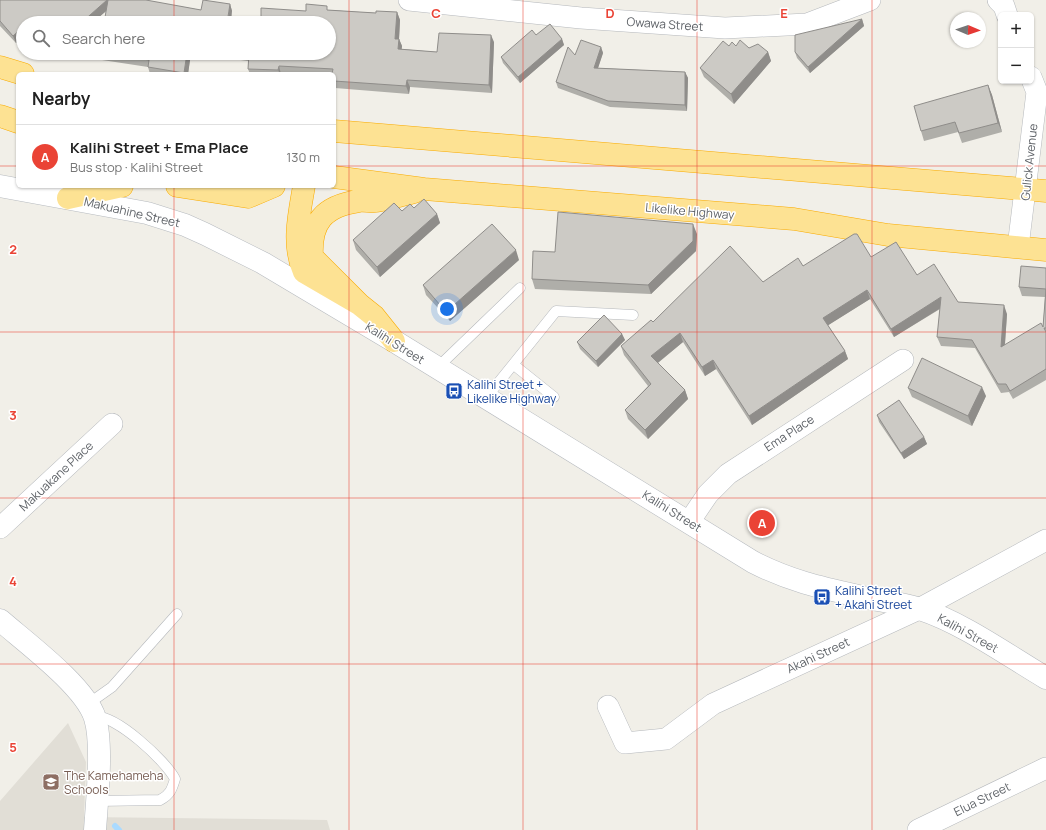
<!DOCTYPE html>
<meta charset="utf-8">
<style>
:root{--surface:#fff;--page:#f2f2f2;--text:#222;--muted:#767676;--line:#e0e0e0;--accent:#ea4335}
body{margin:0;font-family:Manrope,sans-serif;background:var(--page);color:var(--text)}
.controls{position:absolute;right:12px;top:12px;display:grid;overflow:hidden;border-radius:6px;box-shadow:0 1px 3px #0004}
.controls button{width:36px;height:36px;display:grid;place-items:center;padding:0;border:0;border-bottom:1px solid var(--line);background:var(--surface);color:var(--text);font:20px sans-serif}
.compass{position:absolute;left:950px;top:12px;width:36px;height:36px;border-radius:50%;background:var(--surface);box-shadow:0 1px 3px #0004;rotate:92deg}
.you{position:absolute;left:447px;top:309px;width:14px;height:14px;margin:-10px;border:3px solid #fff;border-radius:50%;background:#1a73e8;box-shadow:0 0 0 6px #1a73e833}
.badge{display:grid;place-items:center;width:26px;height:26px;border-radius:50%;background:var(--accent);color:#fff;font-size:13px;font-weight:700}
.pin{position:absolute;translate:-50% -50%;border:2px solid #fff;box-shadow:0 1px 4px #0006}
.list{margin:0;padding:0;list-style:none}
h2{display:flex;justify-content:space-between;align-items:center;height:52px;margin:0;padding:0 16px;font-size:17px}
h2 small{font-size:13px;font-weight:400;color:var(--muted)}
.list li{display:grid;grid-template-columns:26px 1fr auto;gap:12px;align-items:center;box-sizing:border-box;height:64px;padding:0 16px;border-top:1px solid var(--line)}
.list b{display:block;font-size:15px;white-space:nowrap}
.list p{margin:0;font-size:13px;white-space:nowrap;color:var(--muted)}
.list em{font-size:13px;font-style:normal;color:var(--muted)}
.icon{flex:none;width:22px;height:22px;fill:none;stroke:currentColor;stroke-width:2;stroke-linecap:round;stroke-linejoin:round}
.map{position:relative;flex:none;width:1046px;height:830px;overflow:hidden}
.search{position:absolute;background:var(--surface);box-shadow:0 1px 3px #0004;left:16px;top:16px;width:320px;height:44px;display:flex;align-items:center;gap:10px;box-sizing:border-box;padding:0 14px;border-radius:22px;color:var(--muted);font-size:15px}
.panel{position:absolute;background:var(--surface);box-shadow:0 1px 3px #0004;left:16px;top:72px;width:320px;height:116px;border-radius:6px}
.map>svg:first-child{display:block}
.education{fill:#e1ded6}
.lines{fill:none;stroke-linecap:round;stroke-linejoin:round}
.stream{stroke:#aadaff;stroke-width:6}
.lane-casing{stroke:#b5b8bc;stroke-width:11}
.street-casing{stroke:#b5b8bc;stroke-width:22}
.secondary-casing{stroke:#b6babf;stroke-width:23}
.highway-casing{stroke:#f9ab00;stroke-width:23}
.lane{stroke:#fff;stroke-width:10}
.street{stroke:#fff;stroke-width:21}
.secondary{stroke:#fff;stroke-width:22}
.highway{stroke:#fde293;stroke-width:22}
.wall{fill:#afaea9}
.shaded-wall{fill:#8f8d8a}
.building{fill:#cccac5;stroke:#8f8d8a}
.grid{fill:none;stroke:#ea4335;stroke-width:1;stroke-opacity:0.55}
.labels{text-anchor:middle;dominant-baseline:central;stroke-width:3;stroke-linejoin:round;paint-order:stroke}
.street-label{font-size:12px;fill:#5f6368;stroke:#fff}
.transit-label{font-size:12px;fill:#164399;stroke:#fff;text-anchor:start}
.education-label{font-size:12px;fill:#785e54;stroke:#fff;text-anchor:start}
.grid-label{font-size:13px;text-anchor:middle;font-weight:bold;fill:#ea4335;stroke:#fff;stroke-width:3;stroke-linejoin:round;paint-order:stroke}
</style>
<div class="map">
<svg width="1046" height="830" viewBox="0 0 1046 830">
<rect width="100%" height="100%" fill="#f1efe8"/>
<path class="education" d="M68,723L86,762L84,817L327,820L330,830H0V801Z"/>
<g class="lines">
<path class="stream" d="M115,826L119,830"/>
<g class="lane-casing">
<path id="lane" d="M514,365L554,397
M437,368L520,288
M486,398L556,311L633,315
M88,704L112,687L177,614
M95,717C115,714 166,761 175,779C172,789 170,795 160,800L97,801"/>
</g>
<g class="street-casing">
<path id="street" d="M409,0L581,18L725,28L807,24L870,0
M998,0L1004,6L1007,15
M1018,247L1037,92L1031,77
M689,522L708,494L728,474L903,360
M0,528L112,424
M608,706L625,743L666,739L713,704L919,609L1046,540
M918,830L1046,768"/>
</g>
<g class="secondary-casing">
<path id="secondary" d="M0,186L147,213L185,225L205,234L263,263L394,341L753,562C794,583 828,589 872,599C888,602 905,604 920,609C963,623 1007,655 1046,678
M0,620C25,642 85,686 95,718C103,744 97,801 95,830"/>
</g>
<g class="highway-casing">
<path id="highway" d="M0,67L23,74
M0,116L18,122
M334,131L1046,191
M334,177L424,189L794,219L888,235L1046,250
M177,186L248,197L274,186
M304,186C299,215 292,244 304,272L359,304L374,316L394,341
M68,198L122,186
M359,304L312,257C310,222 324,206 359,201C365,200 371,202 377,201C390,199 402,195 414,192"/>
</g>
<use href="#lane" class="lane"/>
<use href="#street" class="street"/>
<use href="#secondary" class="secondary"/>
<use href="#highway" class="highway"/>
</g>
<path class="wall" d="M0,0H148L149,1L201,10L230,4L232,11H106L92,23H23L16,43L0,26Z
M328,10L376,13L397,12L400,20L399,39L402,46L401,49L437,52L494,42L492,93L410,87L409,94L335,88L334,86V74H250L248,69V61L191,53L188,74H150L148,67L102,60L100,53H329L306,11Z
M862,19L864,26L810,73L797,58L795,52Z
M536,35L562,39L564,45L520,83L503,63L501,57Z
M729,46H736L768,52L771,61L734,104L704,77L700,68Z
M601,47L603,53L598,68L685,72L688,78L687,111L610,107L558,88L556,82L575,55Z
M988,85L992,95L1002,132L962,143L958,132L924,141L921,131Z
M414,208L437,214L440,223L380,277L356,250L353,240L402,211Z
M697,234L696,251L651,294L535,289L532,279L555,252Z
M871,257L917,275L958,302L1007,314L1005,345L1043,327L1045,297L1022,296L1019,287L1046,268V380L1013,399L1009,392L1001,393L975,348L941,346L937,337L940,309L894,337L870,299L828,325L845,351L848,359L752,425L716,369L705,376L683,342L658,363L685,390L688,399L648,439L628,419L625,410L648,386L624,355L621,346L653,322L763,282L803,266Z
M519,260L450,321L426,295L423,285Z
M622,334L625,340L598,367L580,349L577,342Z
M908,388L986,396L972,426L912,397Z
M877,415L924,437L927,444L904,459L879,422Z"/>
<path class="shaded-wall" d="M107,0H109L111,7L92,23H81Z
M230,4L232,11L231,23H227Z
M397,12L400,20L399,39L402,46L401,57L398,49L395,39Z
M34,17L37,23H27Z
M862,19L864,26L810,73L808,67Z
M23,27V37L16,43L13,36Z
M491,35L494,42L492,93L489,85Z
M562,39L564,45L520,83L518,77Z
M601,47L603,53L596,74L594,68Z
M768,52L771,61L734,104L731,94Z
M187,53H191L188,74H184V73Z
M279,66L281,74H280L278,70Z
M685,72L688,78L687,111L685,105Z
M407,80L410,87L409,94L406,86Z
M988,85L992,95L1002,132L998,123Z
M437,214L440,223L380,277L377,267Z
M693,224L697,234L696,251L651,294L648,285Z
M516,250L519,260L450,321L446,312Z
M867,290L870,299L827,326L823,318Z
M941,297L944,306L894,337L891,329Z
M1004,305L1007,314L1004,356L1001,347Z
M680,333L683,342L655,365L651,356Z
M622,334L625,340L598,367L596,361Z
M845,351L848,359L752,425L749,416Z
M713,360L716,369L705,376L702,367Z
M982,387L986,396L972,426L968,416Z
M685,390L688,399L648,439L645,430Z
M924,437L927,444L904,459L901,453Z"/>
<path class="building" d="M0,0H107L81,23H40L34,17L27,23H23V27L13,36L0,21Z
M108,0H146L201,10L203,0L230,4L227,23H104Z
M306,4L327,6V10L376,13V11L397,12L395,39H399L398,49L437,52L439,33L491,35L489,85L407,80L406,86L334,81V74H332L333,69L279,66L278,70L248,69L249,53H245H329V23H261V8L306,11Z
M862,19L808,67L795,52V35Z
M550,24L562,39L518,77L501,57L532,30L536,35Z
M581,40L601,47L594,68L685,72V105L608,101L556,82L568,47L575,55Z
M740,40L749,48L758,44L768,52L731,94L700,68L723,41L729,46L732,42L736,46Z
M104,53H187L184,73L148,67L149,60Z
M988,85L998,123L959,133L955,122L921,131L914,106Z
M424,199L437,214L377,267L353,240L394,203L402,211L410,204L414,208Z
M558,212L693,224V241L648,285L532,279L533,251L555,252Z
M492,224L516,250L446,312L423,285Z
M854,234H857L871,257L896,242L917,275L934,264L958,302L1004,305L1001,347L1041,323L1043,327L1046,289L1019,287L1021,266L1046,268V328H1044L1046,332V369L1010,391L1006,384H998L972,340L937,337L941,297L891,329L867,290L823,318L845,351L749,416L713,360L702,367L680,333L651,356L685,390L645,430L625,410L651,384L621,346L651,320L653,322L730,246L763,282L798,258L803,266Z
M604,315L622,334L596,361L577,342Z
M922,358L982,387L968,416L908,388Z
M899,400L924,437L901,453L877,415Z"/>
<path class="grid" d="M174,0V23M349,0V830M523,0V830M697,0V830M872,0V830M174,53V74M0,166H18M334,166H1046M174,186V830M0,332H1046M0,498H1046M0,664H1046"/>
<defs>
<g id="bus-square" transform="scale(0.9)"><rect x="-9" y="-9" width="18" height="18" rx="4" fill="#1a4fb4" stroke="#fff"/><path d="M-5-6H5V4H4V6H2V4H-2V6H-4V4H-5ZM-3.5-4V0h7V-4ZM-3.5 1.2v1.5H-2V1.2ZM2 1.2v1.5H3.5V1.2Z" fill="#fff"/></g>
<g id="school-square" transform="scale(0.9)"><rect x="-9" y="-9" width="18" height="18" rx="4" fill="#8d6e63" stroke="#fff"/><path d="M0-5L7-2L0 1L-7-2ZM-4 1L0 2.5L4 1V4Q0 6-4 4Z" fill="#fff"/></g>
</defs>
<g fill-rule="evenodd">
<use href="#bus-square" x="454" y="391"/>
<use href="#bus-square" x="822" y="597"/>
<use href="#school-square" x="51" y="782"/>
</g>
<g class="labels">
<g class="street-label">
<text transform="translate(665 24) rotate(4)">Owawa Street</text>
<text transform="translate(1029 162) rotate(-84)">Gulick Avenue</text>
<text transform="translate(690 211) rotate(5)">Likelike Highway</text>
<text transform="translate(132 212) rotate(13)">Makuahine Street</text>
<text transform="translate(395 343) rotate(32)">Kalihi Street</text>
<text transform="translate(789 433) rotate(-33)">Ema Place</text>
<text transform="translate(56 476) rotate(-43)">Makuakane Place</text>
<text transform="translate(672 511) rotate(32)">Kalihi Street</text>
<text transform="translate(968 633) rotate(29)">Kalihi Street</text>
<text transform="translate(818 655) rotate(-25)">Akahi Street</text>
<text transform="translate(982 799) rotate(-26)">Elua Street</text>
</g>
<g class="transit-label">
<text x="467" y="384">Kalihi Street +<tspan x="467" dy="14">Likelike Highway</tspan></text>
<text x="835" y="590">Kalihi Street<tspan x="835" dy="14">+ Akahi Street</tspan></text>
</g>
<g class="education-label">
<text x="64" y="775">The Kamehameha<tspan x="64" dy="14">Schools</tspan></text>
</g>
</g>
<g class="grid-label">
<text x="436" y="18">C</text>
<text x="610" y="18">D</text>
<text x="784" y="18">E</text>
<text x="13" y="254">2</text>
<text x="13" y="420">3</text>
<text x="13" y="586">4</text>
<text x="13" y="752">5</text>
</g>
</svg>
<div class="controls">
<button>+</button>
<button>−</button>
</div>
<svg class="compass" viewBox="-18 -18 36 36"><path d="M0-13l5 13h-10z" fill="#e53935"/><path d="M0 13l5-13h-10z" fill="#767676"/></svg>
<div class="you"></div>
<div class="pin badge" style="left:762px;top:523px">A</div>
<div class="search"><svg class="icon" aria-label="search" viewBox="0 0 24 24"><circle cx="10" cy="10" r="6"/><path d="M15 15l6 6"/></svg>Search here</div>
<section class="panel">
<h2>Nearby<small></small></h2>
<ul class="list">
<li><span class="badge">A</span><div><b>Kalihi Street + Ema Place</b><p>Bus stop · Kalihi Street</p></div><em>130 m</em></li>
</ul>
</section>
</div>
